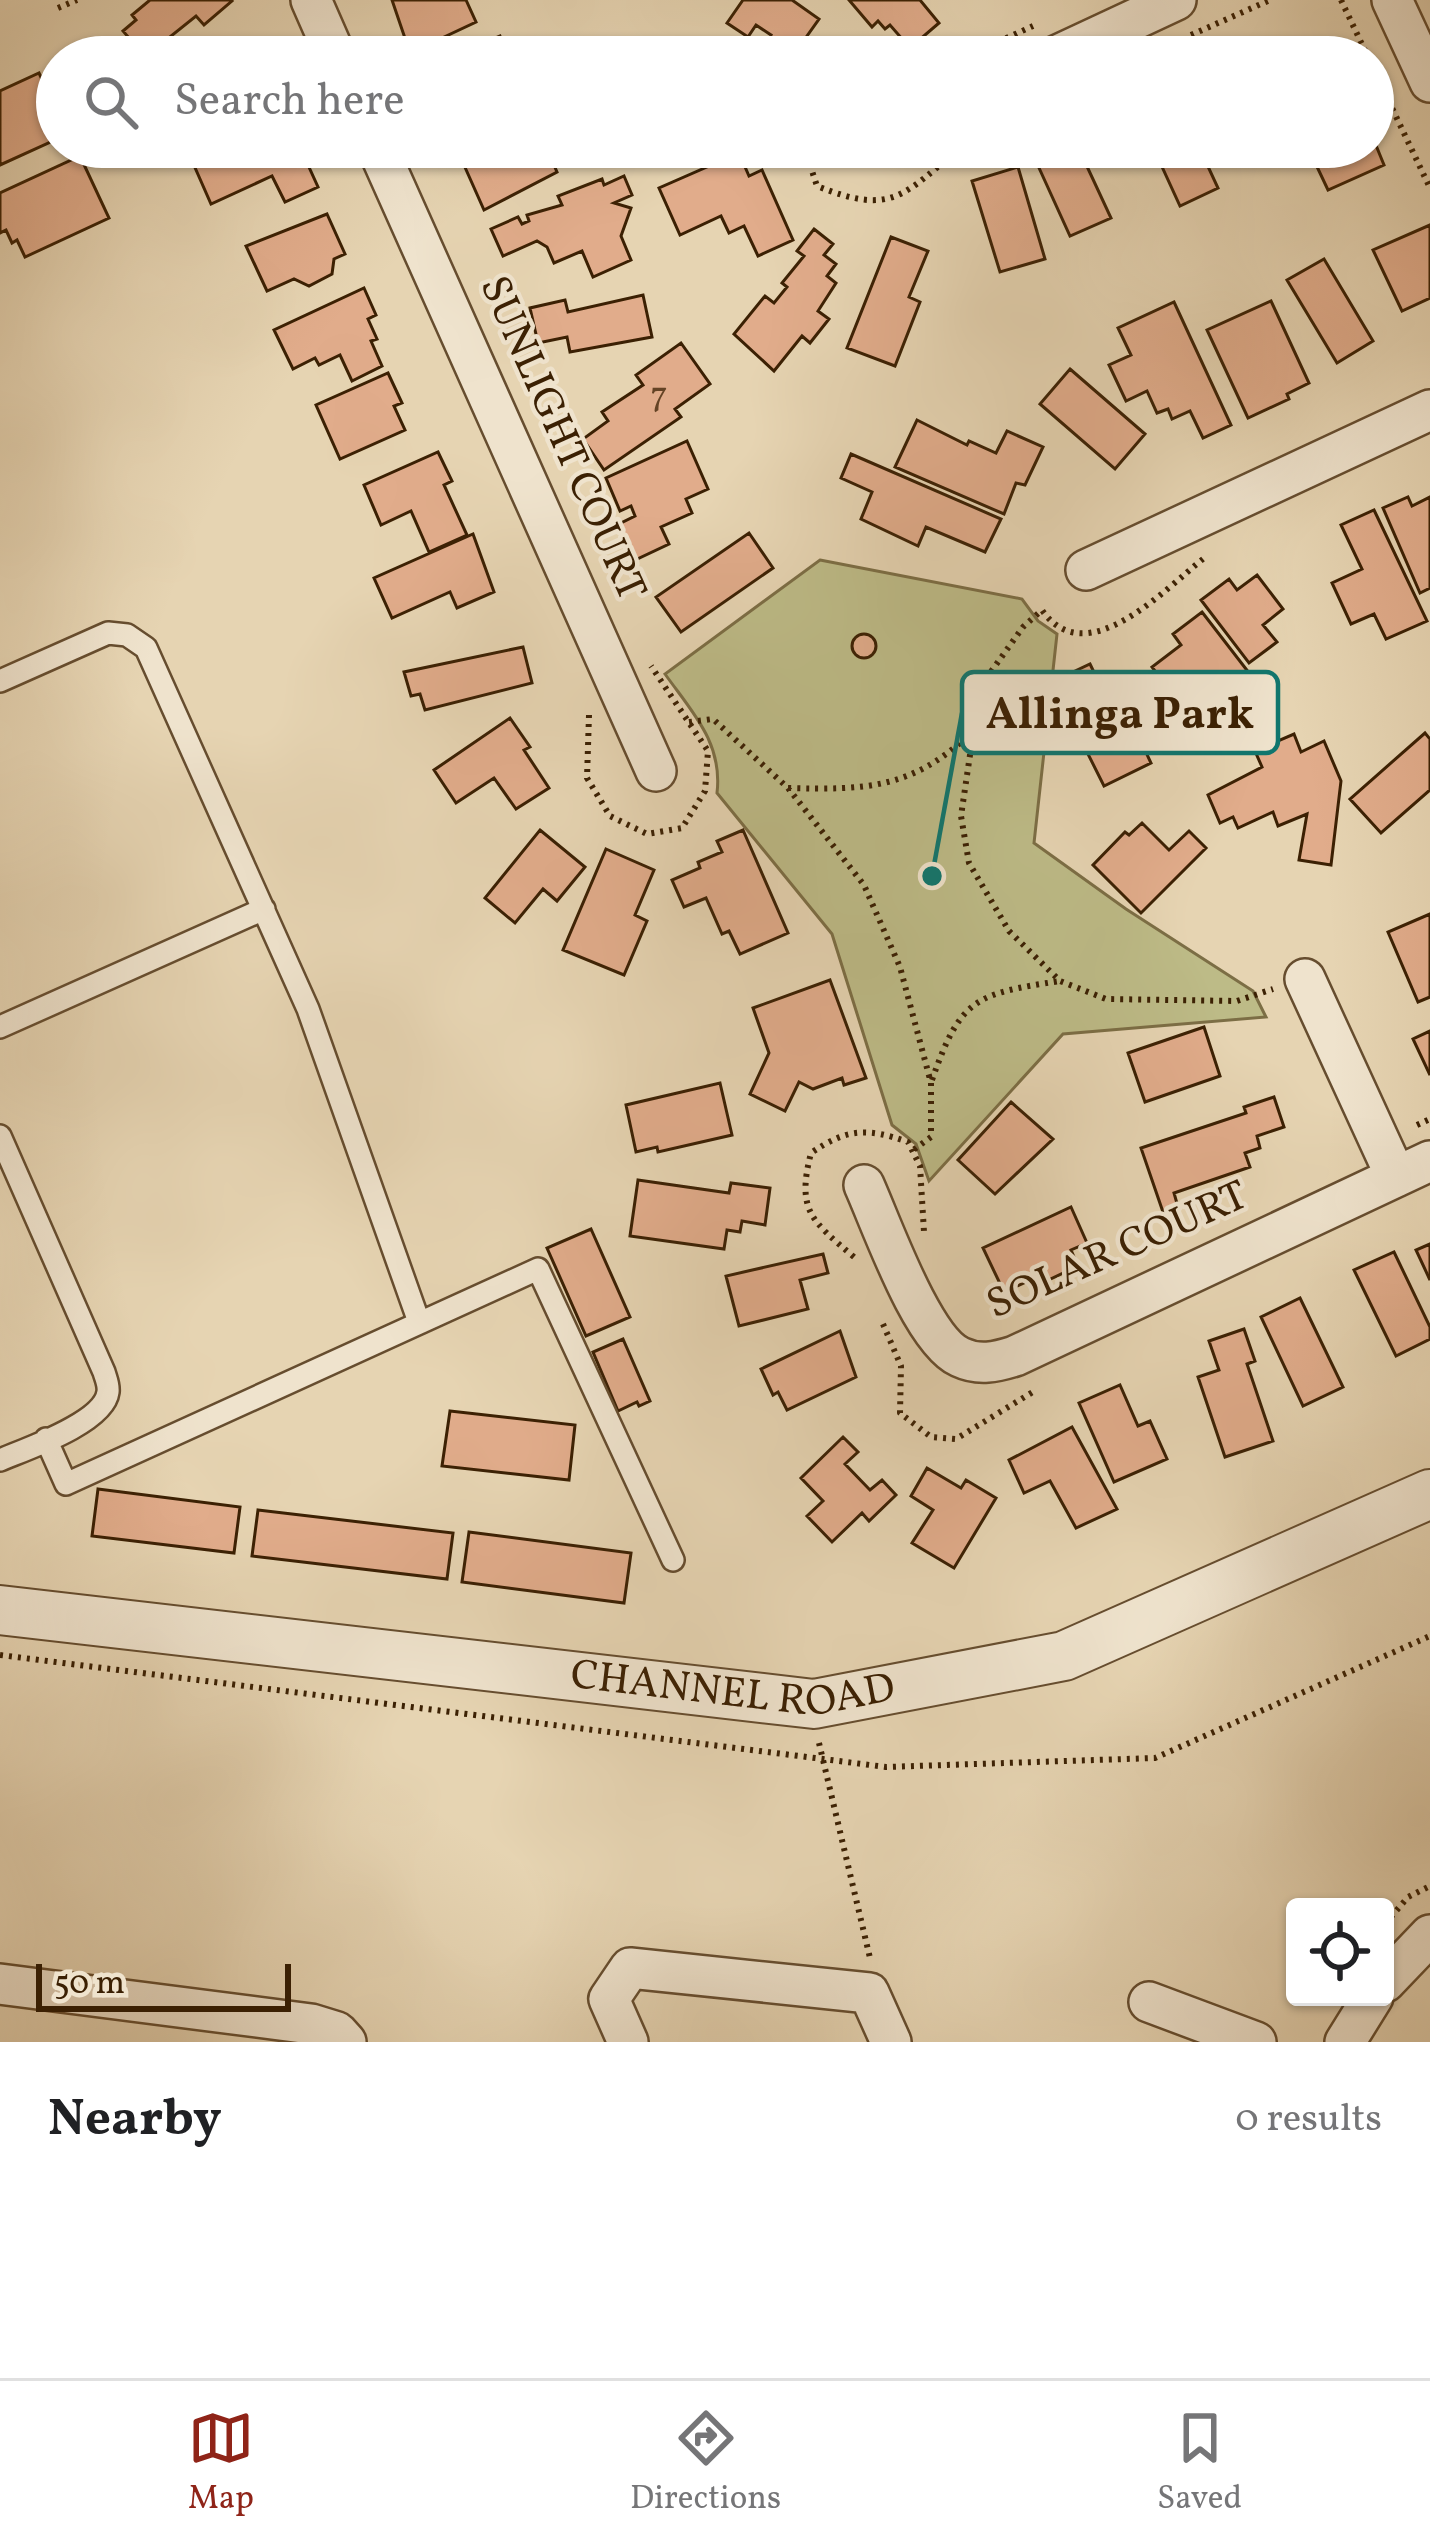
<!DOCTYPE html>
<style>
:root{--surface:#fff;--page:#f6f6f6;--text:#202124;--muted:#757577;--line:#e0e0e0;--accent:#8f2418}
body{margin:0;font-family:Vollkorn,serif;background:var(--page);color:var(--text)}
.controls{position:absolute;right:36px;bottom:36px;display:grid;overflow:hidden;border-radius:12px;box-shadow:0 3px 9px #0004}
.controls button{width:108px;height:108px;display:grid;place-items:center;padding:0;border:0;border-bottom:3px solid var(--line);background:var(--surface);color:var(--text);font:60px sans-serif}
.scale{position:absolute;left:36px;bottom:30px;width:255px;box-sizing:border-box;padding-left:12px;border:6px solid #3b2003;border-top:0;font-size:33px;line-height:42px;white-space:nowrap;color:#3b2003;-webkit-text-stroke:9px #efe3cd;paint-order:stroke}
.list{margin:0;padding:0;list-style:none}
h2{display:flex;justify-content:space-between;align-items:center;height:156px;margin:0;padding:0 48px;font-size:51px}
h2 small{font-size:39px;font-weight:400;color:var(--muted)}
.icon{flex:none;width:66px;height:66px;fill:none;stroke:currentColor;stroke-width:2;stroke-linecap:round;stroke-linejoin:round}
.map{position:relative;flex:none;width:1430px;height:2042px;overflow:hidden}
.search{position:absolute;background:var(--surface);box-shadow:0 3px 9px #0004;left:36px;right:36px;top:36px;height:132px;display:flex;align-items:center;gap:30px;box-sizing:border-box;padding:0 42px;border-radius:66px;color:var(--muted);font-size:45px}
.sheet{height:336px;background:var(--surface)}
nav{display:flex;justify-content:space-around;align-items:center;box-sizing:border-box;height:168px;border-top:3px solid var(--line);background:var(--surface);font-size:33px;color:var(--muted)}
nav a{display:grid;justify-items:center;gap:6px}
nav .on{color:var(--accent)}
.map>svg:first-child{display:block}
.green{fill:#bdbb87;stroke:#7c6e45;stroke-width:3}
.building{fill:#e1ac8b;stroke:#3b2003;stroke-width:3}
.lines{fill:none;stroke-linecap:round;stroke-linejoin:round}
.service-casing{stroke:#664d2f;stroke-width:26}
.minor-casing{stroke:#664d2f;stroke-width:44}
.tertiary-casing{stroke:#664d2f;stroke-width:52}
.path{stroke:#3b2003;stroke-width:6;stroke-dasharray:3 6;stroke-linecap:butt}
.service{stroke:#efe3cd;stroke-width:21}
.minor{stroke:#efe3cd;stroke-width:39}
.tertiary{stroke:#efe3cd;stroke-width:48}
.labels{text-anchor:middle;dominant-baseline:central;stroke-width:9;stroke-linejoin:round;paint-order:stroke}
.number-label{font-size:36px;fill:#644325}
.street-label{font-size:42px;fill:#3b2003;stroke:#efe3cd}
.leader{fill:none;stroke:#0f766e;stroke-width:4.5}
.callout-dot{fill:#0f766e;stroke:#efe3cd;stroke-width:4.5}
.callout{fill:#efe3cd;stroke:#0f766e;stroke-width:4.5}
.callout-label{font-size:45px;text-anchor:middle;font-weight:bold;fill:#3b2003}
</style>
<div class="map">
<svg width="1430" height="2042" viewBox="0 0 1430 2042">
<rect width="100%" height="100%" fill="#e6d4b2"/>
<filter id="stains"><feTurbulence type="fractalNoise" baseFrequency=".00167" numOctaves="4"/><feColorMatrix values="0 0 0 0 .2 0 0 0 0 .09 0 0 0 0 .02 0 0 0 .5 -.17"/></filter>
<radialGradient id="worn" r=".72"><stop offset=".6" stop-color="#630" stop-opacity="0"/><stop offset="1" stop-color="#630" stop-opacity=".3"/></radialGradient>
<path class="green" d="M820,560L1022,599L1038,621L1057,634L1034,843L1126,909L1253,991L1266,1017L1063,1034L929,1181L916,1144L892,1125L832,934L717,793C723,743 692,712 665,674Z"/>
<path class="building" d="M150,0H231L232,1L204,25L196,16L145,57L123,31L136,20L132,15Z
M392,0H466L476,22L410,53Z
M743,0H792L819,19L792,57H774L762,49L771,35L756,25L748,37L727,23Z
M849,0H920L939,23L910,48L890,25L885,29L878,21L872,27Z
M500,36L509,57H451Z
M253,43L259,57H222Z
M39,73L57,112V139L0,165V91Z
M1373,138L1384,165L1328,190L1311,154L1328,147H1373Z
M228,147H295L299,156L303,154L318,187L285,202L272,176L211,204L193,163Z
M456,147H546L557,172L484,210Z
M1078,147L1111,218L1070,236L1030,148Z
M1153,147H1199L1218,188L1180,206Z
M739,153L749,176L762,170L793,240L758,256L744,226L729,233L721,216L680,235L659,188Z
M80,156L109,218L25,257L17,240L12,243L6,230L0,233V193Z
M1018,167L1045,259L1000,272L972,181Z
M624,176L632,195L614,203L631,208L621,236L631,260L593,277L582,251L554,263L547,247L537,241L503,256L491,229L518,217L522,224L529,221L527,215L562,205L558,196L602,179L604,185Z
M327,214L345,254L334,259L332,274L309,286L294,279L267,291L246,246Z
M1430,225V298L1402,311L1373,250Z
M814,229L833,244L824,255L836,264L827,276L836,283L818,311L829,319L810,343L802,336L774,371L734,334L765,296L774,303L787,287L782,283L804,256L797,251Z
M891,237L928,251L909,297L920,302L895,366L847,348Z
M1324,259L1373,341L1337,363L1287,280Z
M364,288L376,315L368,319L377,339L371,341L382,366L352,381L340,355L319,365L315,358L293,369L274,330Z
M643,295L652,337L570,352L567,337L538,343L530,308L565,300L568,312Z
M1271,301L1309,383L1287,394L1289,399L1248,418L1207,330Z
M1174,302L1231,425L1203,438L1190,411L1172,419L1168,409L1157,413L1147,391L1126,401L1109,365L1131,355L1118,328Z
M681,343L710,384L675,409L681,417L604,470L583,439L608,421L602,412L643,385L636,375Z
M1070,369L1145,434L1115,469L1040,404Z
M388,373L402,403L394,406L405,430L340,459L316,405Z
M917,420L967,445L969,441L996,453L1007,431L1043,447L1025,485L1016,483L1004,514L895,467Z
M687,441L708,489L686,499L692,513L661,527L669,544L633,561L617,525L635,516L631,506L620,511L606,478Z
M438,452L452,481L444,485L467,535L429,552L411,511L381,525L364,485Z
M851,454L1001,519L985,552L926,527L918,546L861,519L872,492L841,478Z
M1408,497L1412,506L1430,497V588L1420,593L1383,508Z
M1374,510L1427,621L1386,639L1374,614L1351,624L1332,583L1362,569L1341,525Z
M749,533L773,568L681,632L656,597Z
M473,534L494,592L457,608L450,592L392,618L374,578Z
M1257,575L1283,609L1263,625L1277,642L1249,663L1201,600L1229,579L1237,590Z
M1202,612L1263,691L1228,717L1202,684L1178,702L1152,667L1181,645L1173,634Z
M852 646a12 12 0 1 1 24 0a12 12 0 1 1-24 0Z
M523,647L532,683L425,710L420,694L411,696L404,672Z
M1090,664L1102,689L1106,687L1132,737L1138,735L1151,763L1104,786L1052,682Z
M510,718L530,747L524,750L549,788L516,809L494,778L456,803L434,770Z
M1425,733L1430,739V790L1381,833L1350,799Z
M1294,734L1301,752L1324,741L1341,781L1331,865L1299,860L1307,814L1278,826L1273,812L1238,828L1233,817L1220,823L1208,795L1262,767L1255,751Z
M1142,823L1169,850L1189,831L1206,848L1141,913L1093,865L1125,832L1129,835Z
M540,830L585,867L557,901L543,889L515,923L485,898Z
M743,830L788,933L740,954L729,931L722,934L706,898L684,907L672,880L700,868L698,862L722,852L717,841Z
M606,849L654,870L635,915L647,921L624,975L563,950Z
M1430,914V997L1418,1002L1388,932Z
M830,980L866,1078L844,1085L842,1078L813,1089L799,1082L785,1111L750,1094L769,1053L753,1008Z
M1204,1027L1220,1076L1145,1102L1128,1053Z
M1430,1031V1075L1413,1039Z
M720,1083L732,1135L658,1152L657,1147L636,1152L626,1105Z
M1274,1097L1284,1127L1257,1136L1260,1148L1245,1153L1250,1167L1174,1193L1178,1207L1163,1212L1141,1148L1246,1113L1244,1107Z
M1011,1102L1053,1139L995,1194L958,1160Z
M638,1180L729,1193L731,1183L770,1188L765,1225L742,1221L740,1232L727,1230L724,1249L630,1236Z
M1071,1207L1087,1243L1071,1250L1078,1266L1040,1284L1037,1277L1004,1292L983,1248Z
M591,1229L630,1317L586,1336L547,1248Z
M1430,1244V1280L1416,1250Z
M1394,1252L1430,1327V1339L1396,1356L1354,1270Z
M823,1254L828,1273L800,1280L808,1309L739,1326L726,1276Z
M1300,1298L1343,1387L1303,1406L1261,1317Z
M1244,1329L1255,1361L1247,1364L1273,1441L1225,1457L1198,1377L1219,1370L1209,1341Z
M840,1331L856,1377L787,1410L778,1392L773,1395L761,1369Z
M623,1339L650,1401L639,1406L637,1402L618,1411L593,1352Z
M1120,1385L1138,1426L1150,1421L1167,1459L1114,1482L1079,1403Z
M450,1411L575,1425L569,1480L442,1466Z
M1072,1427L1117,1509L1076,1528L1050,1481L1024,1493L1009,1460Z
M843,1437L858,1452L845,1464L870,1490L882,1480L896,1495L869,1521L862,1513L832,1542L807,1516L823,1501L801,1478Z
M927,1468L961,1488L966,1480L996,1498L954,1568L912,1543L933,1510L911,1496Z
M98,1489L240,1507L234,1553L92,1536Z
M258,1510L453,1533L447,1579L252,1556Z
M469,1532L631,1553L624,1603L462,1582Z"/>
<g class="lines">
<g class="service-casing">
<path id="service" d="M0,681L108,633L127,635L146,648L308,1009L419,1322
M0,1027L264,909
M0,1136L104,1372C106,1379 109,1385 108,1392C104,1423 26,1449 0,1460
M46,1439L66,1484L538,1269L673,1560"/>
</g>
<g class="minor-casing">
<path id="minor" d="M311,0L336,57
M1392,0L1430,82
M1054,57L1176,0
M377,147L656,771
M1086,570L1430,410
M1305,979L1396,1177
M864,1185C882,1225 922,1340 960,1357C979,1366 996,1362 1015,1356L1430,1161
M1385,1982L1430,1935
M0,1984L311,2024L337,2032L346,2042
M1149,2002L1256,2042
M628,2042L609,1999L630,1968L869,1993L891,2042
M1345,2042L1373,1997"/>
</g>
<g class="tertiary-casing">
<g id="tertiary">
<path id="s1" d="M0,1610L814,1704L1064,1656L1430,1494"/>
</g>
</g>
<path class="path" d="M1341,0L1368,57
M58,8L77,0
M1191,35L1270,0
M965,57L1033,26
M1373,68L1430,188
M804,147L817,186C894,217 903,194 962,147
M1203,559C1165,589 1086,674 1042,610L1023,627L980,687L961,816L969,863L1009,931L1060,981L1106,999L1237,1001L1273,989
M589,715L587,778L610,816L647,834L682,828L705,791L708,751L651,666
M689,722L713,719L788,788L864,885L900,967L931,1083V1137L912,1151
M788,788C865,790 911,789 969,735
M932,1080C961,997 976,994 1060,981
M1417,1125L1430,1119
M854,1257C812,1221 796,1211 811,1153C846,1129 866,1127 908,1142L920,1166L924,1232
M883,1324L901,1366L900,1413L931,1437L956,1439L1036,1390
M0,1655L886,1767L1155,1758L1430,1636
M819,1743L870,1958
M1385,1924L1408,1897L1430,1886"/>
<use href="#service" class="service"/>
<use href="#minor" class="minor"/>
<use href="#tertiary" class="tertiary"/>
</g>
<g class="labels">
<g class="number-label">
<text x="659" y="397">7</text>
</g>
<g class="street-label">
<text transform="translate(561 439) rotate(66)">SUNLIGHT COURT</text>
<text transform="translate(1118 1252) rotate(-24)">SOLAR COURT</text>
<text stroke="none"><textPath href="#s1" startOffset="738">CHANNEL ROAD</textPath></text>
</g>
</g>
<path class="leader" d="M932 876L962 713"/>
<circle class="callout-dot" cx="932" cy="876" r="12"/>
<rect class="callout" x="962" y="672" width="316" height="81" rx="12"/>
<g class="callout-label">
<text x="1120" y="728">Allinga Park</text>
</g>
<rect width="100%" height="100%" filter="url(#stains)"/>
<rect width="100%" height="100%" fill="url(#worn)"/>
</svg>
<div class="controls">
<button><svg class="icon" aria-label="locate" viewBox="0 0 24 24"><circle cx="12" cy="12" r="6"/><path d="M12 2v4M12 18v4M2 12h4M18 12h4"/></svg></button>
</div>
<div class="scale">50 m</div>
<div class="search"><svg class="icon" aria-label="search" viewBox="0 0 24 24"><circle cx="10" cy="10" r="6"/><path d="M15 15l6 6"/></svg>Search here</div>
</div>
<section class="sheet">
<h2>Nearby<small>0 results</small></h2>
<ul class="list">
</ul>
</section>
<nav>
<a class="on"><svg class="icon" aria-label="map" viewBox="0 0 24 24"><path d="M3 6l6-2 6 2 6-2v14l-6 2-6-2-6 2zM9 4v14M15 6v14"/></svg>Map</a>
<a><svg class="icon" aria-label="directions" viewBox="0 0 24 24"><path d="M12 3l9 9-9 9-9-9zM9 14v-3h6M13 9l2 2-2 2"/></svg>Directions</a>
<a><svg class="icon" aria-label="saved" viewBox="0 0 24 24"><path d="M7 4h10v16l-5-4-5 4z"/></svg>Saved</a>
</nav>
